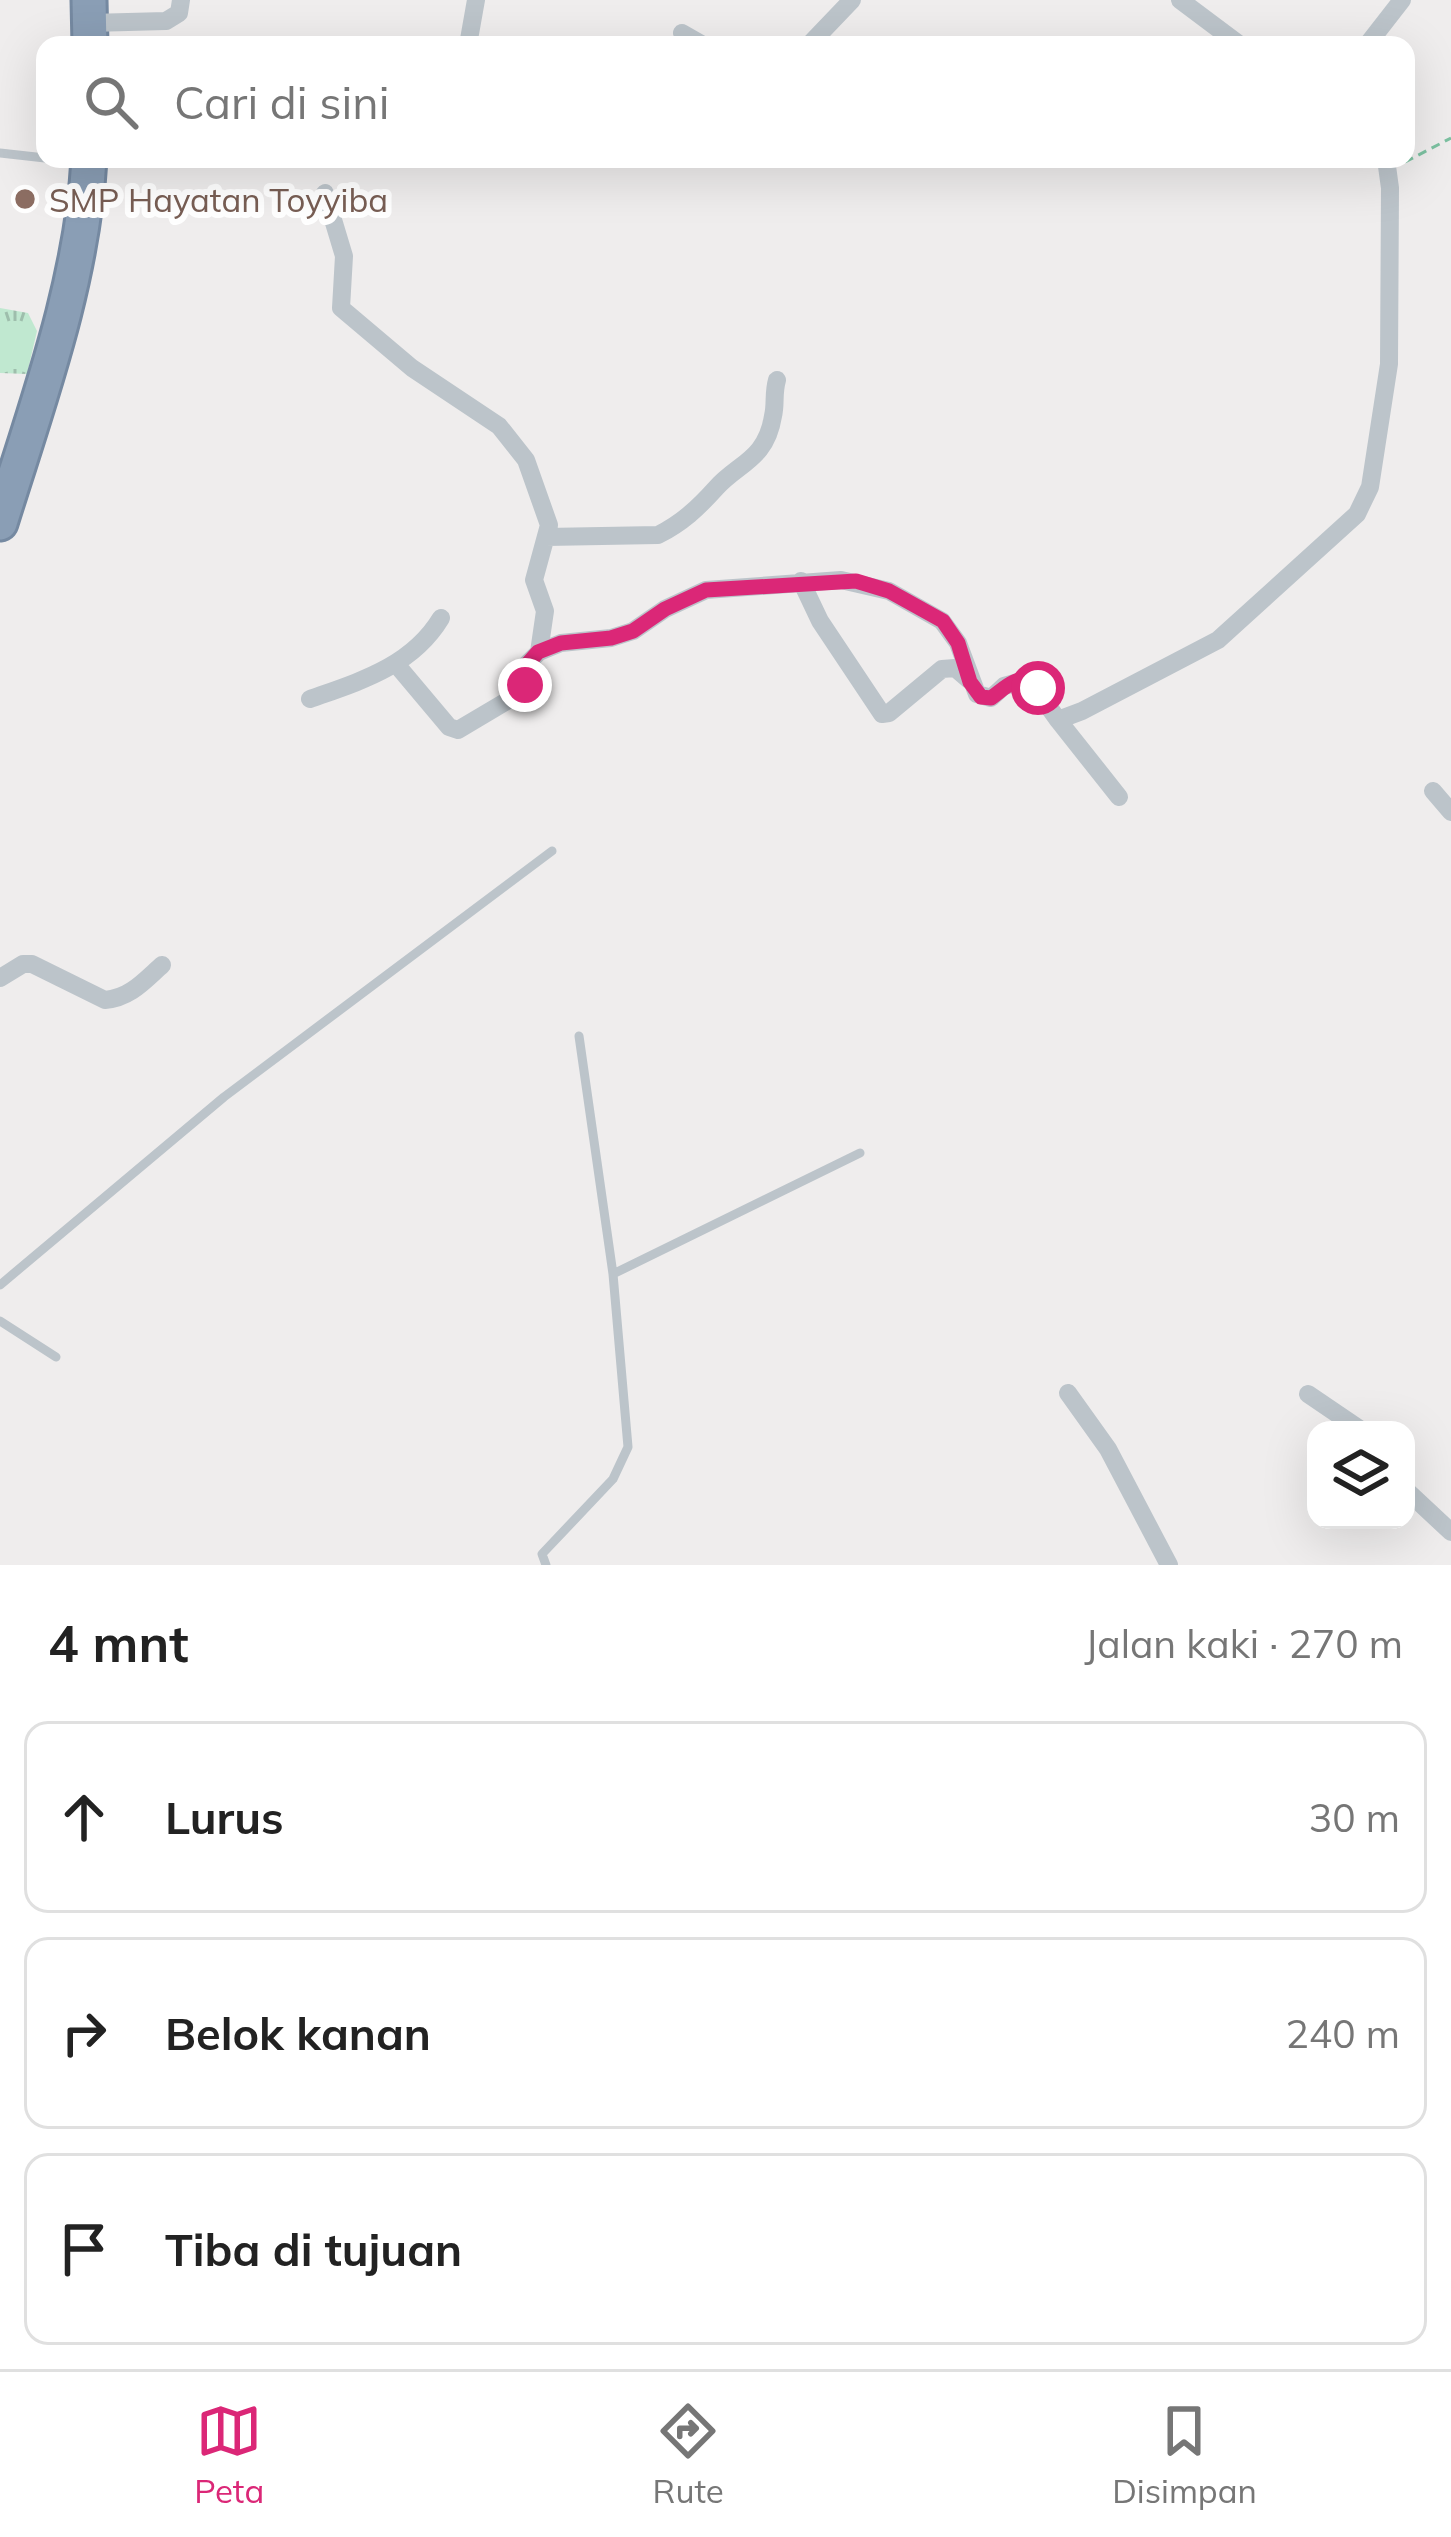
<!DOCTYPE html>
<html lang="id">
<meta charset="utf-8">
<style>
:root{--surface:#fff;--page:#f2f2f2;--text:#222;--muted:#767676;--line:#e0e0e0;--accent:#db2777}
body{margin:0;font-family:Mulish,sans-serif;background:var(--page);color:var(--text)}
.controls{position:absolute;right:36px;bottom:36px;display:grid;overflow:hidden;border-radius:24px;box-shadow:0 12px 48px #0002}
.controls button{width:108px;height:108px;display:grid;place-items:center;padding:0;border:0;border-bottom:3px solid var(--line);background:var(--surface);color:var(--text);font:60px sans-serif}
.stop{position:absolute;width:36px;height:36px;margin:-27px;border:9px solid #db2777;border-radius:50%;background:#fff}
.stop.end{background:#db2777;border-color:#fff;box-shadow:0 3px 12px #0008}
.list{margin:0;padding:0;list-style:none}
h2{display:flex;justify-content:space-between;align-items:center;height:156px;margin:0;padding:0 48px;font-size:51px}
h2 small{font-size:39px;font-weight:400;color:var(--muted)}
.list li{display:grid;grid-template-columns:78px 1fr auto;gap:36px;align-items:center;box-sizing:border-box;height:192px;margin:0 24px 24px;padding:0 24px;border:3px solid var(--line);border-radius:24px}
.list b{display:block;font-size:45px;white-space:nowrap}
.list em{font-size:39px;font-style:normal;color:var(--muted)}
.icon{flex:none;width:66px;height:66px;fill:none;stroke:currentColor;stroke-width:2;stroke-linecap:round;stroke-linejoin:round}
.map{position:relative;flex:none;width:1451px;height:1565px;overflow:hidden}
.search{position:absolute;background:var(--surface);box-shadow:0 12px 48px #0002;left:36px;right:36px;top:36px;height:132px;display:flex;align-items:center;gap:30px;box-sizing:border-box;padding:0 42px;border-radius:24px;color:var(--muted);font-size:45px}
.sheet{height:804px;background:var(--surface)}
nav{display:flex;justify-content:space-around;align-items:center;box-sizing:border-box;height:168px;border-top:3px solid var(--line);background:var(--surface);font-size:33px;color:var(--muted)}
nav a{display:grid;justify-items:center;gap:6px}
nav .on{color:var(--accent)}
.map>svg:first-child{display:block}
.grass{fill:url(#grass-tufts)}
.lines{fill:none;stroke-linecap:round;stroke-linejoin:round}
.highway-casing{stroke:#7589a1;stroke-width:39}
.path{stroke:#7cc1a1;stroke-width:3;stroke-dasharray:9 6;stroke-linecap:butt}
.lane{stroke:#bcc4ca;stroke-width:9}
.street{stroke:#bcc4ca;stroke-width:18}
.highway{stroke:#8a9eb5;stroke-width:33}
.route{stroke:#db2777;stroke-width:15}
.education-dot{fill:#8d6e63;stroke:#fff;stroke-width:4.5}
.labels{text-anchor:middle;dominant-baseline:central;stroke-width:12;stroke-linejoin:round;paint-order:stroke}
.education-label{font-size:33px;fill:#785e54;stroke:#fff;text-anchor:start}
</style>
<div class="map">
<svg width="1451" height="1565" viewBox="0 0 1451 1565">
<defs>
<pattern id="grass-tufts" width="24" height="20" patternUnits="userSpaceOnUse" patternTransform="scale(3)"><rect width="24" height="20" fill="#c0e8d0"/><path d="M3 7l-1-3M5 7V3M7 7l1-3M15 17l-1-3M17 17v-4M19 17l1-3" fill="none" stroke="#9ebeac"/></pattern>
</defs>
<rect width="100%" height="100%" fill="#efeded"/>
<path class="grass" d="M0,308L28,313L37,331L27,374L0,373Z"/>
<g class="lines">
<g class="highway-casing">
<path id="highway" d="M89,0L90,45
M0,523C37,404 82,284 89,159"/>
</g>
<path class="path" d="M1405,162L1451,138"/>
<path class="lane" d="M0,153L45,158
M55,159L80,162
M613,1274L860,1153
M0,1285L224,1097L552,851
M0,1321L56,1357
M546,1565L542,1554L613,1479L628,1447L613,1274L579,1036"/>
<path class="street" d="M1180,0L1240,45
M90,23L166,21L179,13L181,0
M682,33L703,45
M468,45L476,0
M809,45L852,0
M1367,45L1402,0
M325,193L344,256L341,308L412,368L499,426L526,460L549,525L534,580L545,611L539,652
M546,537L658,535C682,523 698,508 716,488C738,463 766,460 773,416C776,404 773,394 777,380
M801,581L820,621L882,714L889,713L942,669L955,668L969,680
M396,664L449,727L458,730L522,692L524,667L539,652L561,643L611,638L633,631L665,609L706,590L841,580L889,591L942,621L958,643L977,694L991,698L1004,686L1029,679L1058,720L1082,711L1218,640L1357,514L1370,487L1389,364L1390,188L1386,159
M310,699C361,681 412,666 441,618
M1058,720L1119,797
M1433,791L1451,812
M0,978L23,964H32L105,1000C130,998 144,981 162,965
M1068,1393L1108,1449L1169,1565
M1308,1394L1361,1430
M1406,1490L1451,1532"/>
<use href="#highway" class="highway"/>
</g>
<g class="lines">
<path class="route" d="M525,685L524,668L538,652L561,643L611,638L633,631L665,609L706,590L856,581L889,591L943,621L958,643L970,682L981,697L991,698C1004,689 1013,677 1031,680L1038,688"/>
</g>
<circle class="education-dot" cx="25" cy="199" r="12"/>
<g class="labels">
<g class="education-label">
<text x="49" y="199">SMP Hayatan Toyyiba</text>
</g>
</g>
</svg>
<div class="controls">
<button><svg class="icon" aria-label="layers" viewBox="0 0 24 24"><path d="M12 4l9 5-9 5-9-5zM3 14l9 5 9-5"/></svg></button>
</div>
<div class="stop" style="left:1038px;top:688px"></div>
<div class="stop end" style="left:525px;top:685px"></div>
<div class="search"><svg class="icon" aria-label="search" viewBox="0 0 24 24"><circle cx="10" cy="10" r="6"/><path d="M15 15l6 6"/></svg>Cari di sini</div>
</div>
<section class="sheet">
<h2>4 mnt<small>Jalan kaki · 270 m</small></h2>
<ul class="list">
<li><svg class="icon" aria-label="ahead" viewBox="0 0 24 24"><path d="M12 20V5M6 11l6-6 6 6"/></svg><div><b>Lurus</b></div><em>30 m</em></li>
<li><svg class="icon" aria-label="right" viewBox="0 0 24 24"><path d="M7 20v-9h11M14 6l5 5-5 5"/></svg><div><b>Belok kanan</b></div><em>240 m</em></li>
<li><svg class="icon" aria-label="arrive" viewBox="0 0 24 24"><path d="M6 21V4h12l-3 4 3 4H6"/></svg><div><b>Tiba di tujuan</b></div></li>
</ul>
</section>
<nav>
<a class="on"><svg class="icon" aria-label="map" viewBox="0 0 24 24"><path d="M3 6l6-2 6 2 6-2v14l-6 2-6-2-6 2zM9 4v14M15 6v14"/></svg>Peta</a>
<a><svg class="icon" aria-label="directions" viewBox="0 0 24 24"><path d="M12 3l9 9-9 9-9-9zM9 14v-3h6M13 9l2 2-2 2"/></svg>Rute</a>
<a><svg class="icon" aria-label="saved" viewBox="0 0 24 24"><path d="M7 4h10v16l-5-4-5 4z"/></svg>Disimpan</a>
</nav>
